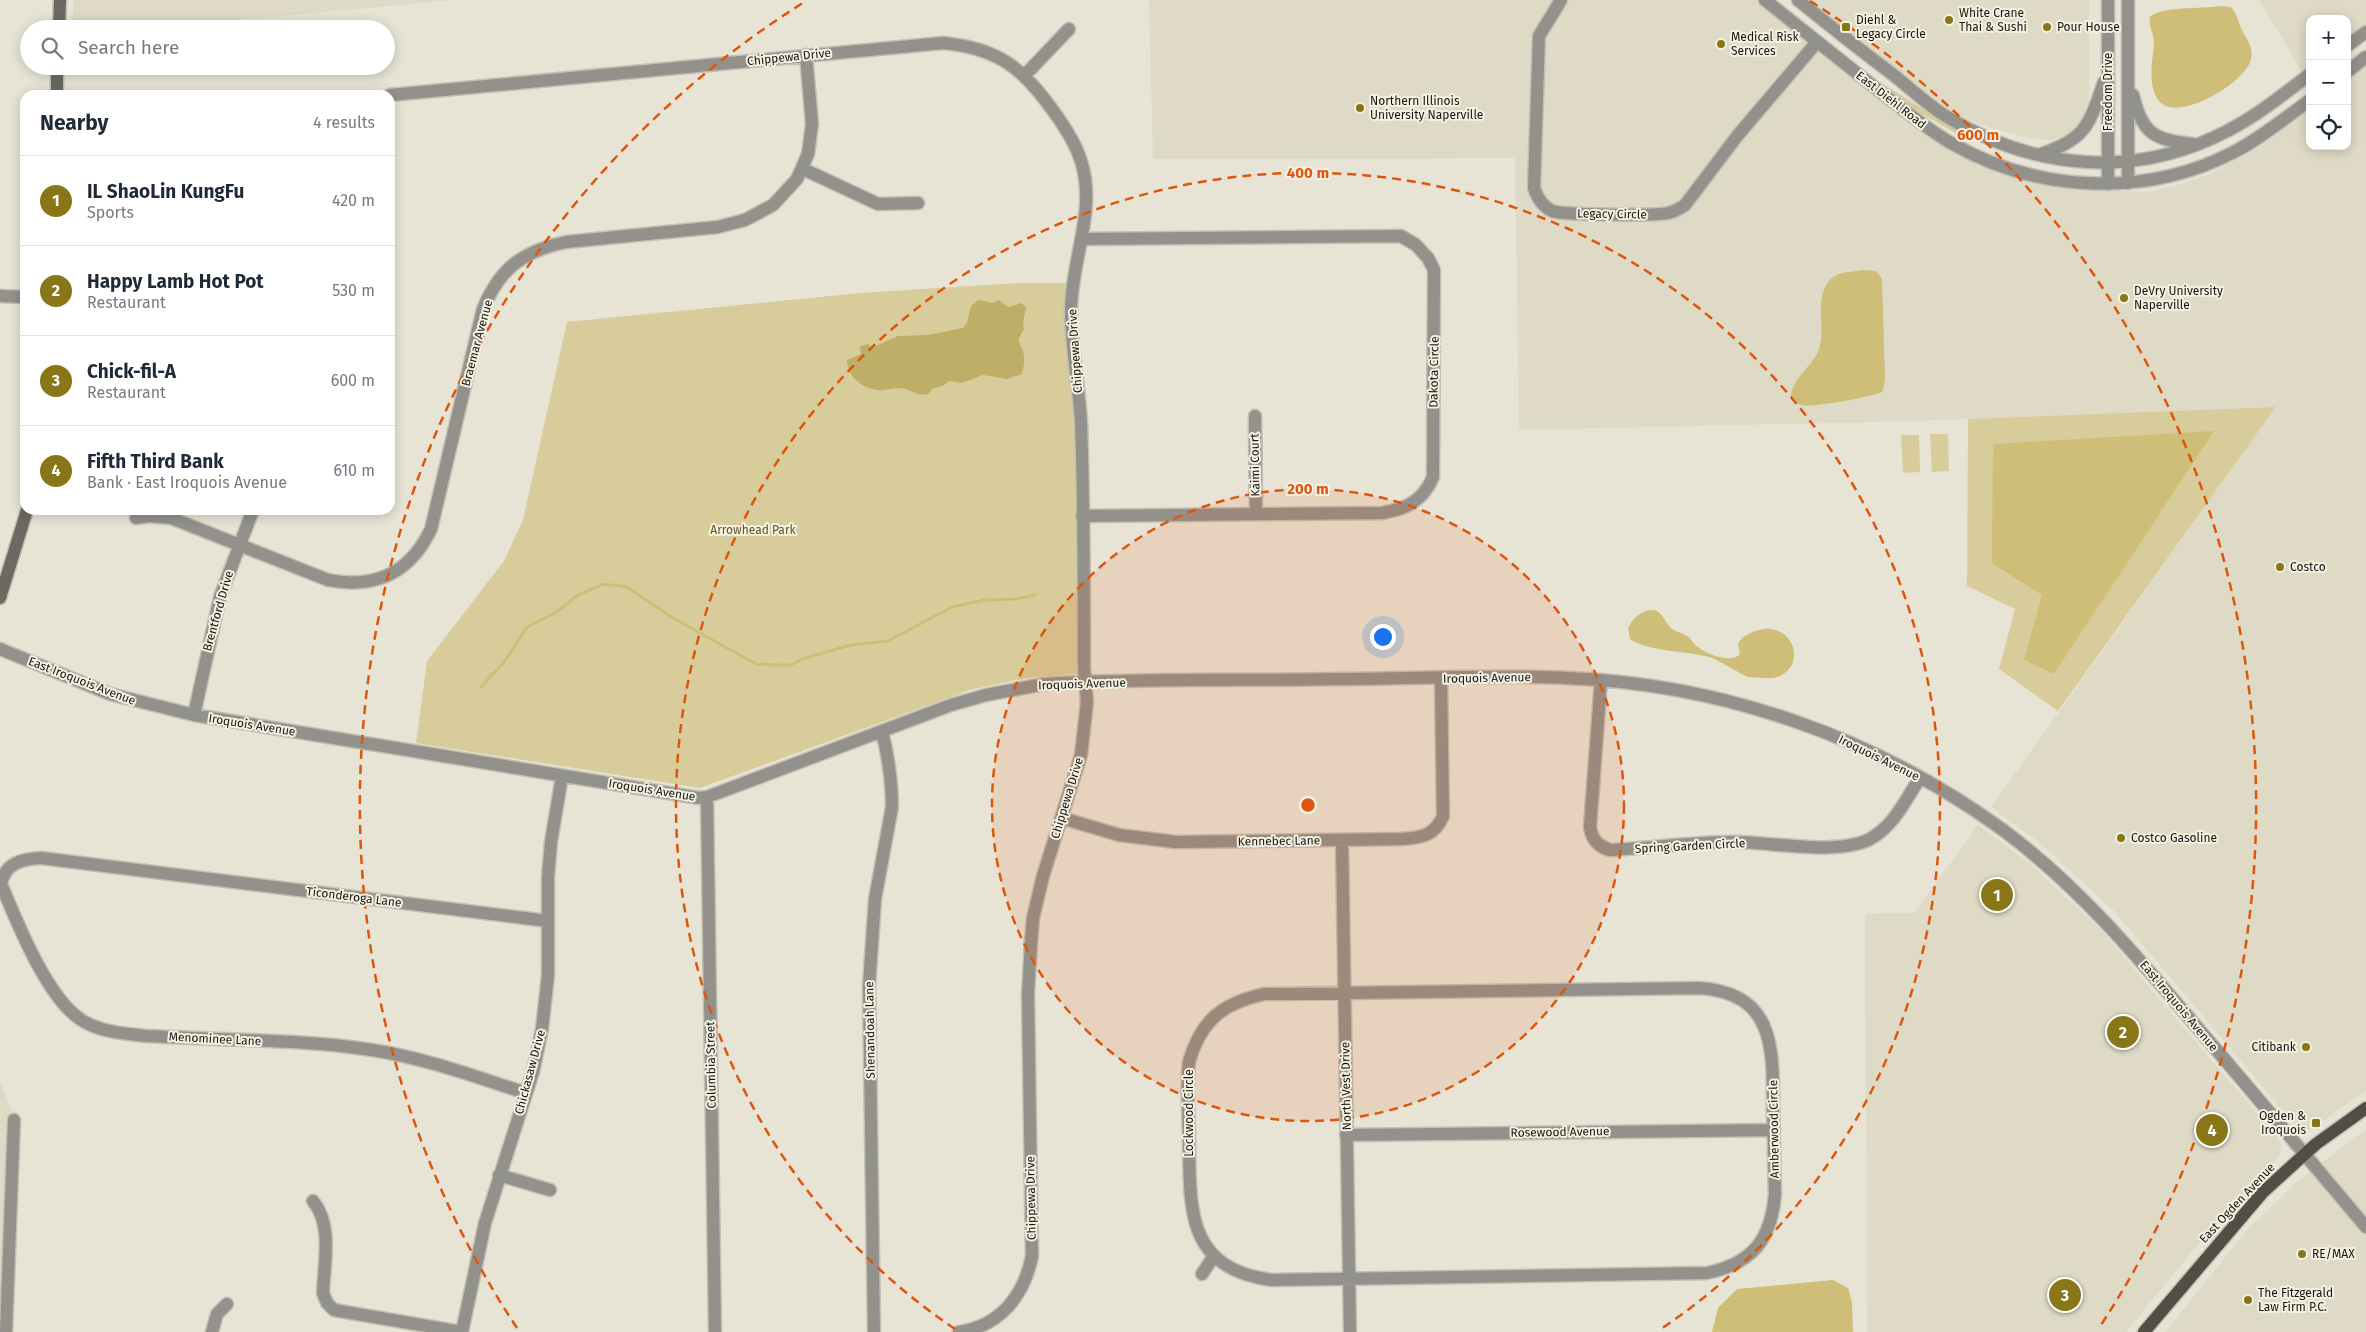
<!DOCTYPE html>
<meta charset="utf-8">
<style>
:root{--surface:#fff;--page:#f2f2f3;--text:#1f2937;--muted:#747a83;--line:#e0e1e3;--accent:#897619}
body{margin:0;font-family:"Fira Sans",sans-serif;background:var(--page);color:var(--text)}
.controls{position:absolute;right:15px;top:15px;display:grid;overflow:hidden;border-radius:10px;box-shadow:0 2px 12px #0003}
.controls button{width:45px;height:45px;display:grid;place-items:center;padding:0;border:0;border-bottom:1px solid var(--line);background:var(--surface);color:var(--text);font:25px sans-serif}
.you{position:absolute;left:1382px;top:636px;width:18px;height:18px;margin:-12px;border:4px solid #fff;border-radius:50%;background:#1a73e8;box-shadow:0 0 0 8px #1a73e833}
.badge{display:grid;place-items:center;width:32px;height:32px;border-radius:50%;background:var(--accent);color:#fff;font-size:16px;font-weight:700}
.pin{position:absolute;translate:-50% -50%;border:2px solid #fff;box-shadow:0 1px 5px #0006}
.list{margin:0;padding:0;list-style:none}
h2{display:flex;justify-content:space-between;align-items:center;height:65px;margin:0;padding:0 20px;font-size:21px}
h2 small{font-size:16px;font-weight:400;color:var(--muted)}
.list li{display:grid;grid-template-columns:32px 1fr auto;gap:15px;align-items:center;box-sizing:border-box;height:90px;padding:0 20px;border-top:1px solid var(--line)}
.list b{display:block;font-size:19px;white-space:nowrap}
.list p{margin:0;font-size:16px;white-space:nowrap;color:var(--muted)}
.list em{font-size:16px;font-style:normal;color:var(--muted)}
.icon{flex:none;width:28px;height:28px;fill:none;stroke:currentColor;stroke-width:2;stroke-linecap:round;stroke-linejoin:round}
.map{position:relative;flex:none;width:2366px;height:1332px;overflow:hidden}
.search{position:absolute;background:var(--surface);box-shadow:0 2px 12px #0003;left:20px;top:20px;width:375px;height:55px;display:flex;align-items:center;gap:12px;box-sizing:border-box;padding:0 18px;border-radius:28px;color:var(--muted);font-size:19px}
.panel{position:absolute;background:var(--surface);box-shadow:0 2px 12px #0003;left:20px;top:90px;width:375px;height:425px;border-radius:15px}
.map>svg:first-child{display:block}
.built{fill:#dedac5}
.green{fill:#d8cc9a}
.forest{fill:#beae67}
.water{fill:#cfbe77}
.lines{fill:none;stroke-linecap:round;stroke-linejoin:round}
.stream{stroke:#cfbe77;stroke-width:3}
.minor-casing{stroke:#c2bfb3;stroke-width:15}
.tertiary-casing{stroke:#c2bfb3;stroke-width:15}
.secondary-casing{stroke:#c2bfb3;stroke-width:15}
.primary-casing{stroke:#c2bfb3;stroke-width:15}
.minor{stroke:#92918b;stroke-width:12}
.tertiary{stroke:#92918b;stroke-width:12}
.secondary{stroke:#6b6a62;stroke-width:12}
.primary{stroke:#504e45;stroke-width:12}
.ring{fill:none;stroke:#de560c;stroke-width:2.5;stroke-dasharray:9 6}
.poi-dot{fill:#897619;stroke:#f4f1e3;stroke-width:2}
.labels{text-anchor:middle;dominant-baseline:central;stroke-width:4;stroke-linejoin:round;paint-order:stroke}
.poi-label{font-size:12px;fill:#171611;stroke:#f4f1e3;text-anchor:start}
.street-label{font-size:12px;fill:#171611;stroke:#f4f1e3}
.park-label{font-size:12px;fill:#615520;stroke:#f4f1e3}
.centre{fill:#de560c;stroke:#f4f1e3;stroke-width:2.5}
.ring-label{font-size:15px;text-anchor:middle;font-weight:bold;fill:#de560c;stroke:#f4f1e3;stroke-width:4;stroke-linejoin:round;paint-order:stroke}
</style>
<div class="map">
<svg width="2366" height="1332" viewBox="0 0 2366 1332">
<rect width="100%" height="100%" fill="#e7e4d6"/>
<path class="built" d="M74,0H454L140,29H72Z
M1149,0H1756L1920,132L1955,153L1974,163L2012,177L2067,188L2147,192L2182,184L2210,174L2260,147L2310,108V146H2347V79L2366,65V1091L2311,1129L2302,1130L2297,1127L2114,911L2041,844L1991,807L2276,407L1918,421L1519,430L1515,158L1153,159Z
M1808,0H2089V104L2079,125L2071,133L2052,140L2023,137L1978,124L1955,113L1934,99Z
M2259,0H2366V24L2347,38V19H2310V66L2302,72Z
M1978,825L2029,863L2101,930L2278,1138L2281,1144L2280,1155L2276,1161L2202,1240L2126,1332H1867L1865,914L1914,913Z
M0,1081L13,1114L0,1332Z
M2366,1129V1332H2165L2246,1231L2299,1180Z"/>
<path class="green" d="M1882,83L1959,132V135L1913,109Z
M1017,283H1071L1078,402L1085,673L1026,678L970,690L700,788L416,743L427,661L504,561L523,520L567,322L860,293Z
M2276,407L2058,711L1999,669L2015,609L1967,586L1968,419Z
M1930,434H1948L1949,471L1932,472Z
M1901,435H1919L1920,472L1903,473Z"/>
<path class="forest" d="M978,300L993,303L999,300L1008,307L1021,303L1026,307L1023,323L1024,329C1013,347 1023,341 1024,357C1025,363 1023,368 1022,374L1007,379L983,375L962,383L949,381L944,385L932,389L929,394C914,397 911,388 898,388C892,388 885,391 879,390C862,389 847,376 847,360L861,354L860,346L868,344L872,348L898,336L928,335L963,328L967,323L971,306Z"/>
<path class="water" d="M2220,6L2231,7C2237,14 2238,20 2241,28C2246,39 2254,46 2251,59C2246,83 2179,122 2160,102C2146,85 2153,61 2154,43C2154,33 2148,26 2150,17C2161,6 2202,9 2220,6Z
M1864,270L1876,271L1882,279L1885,379L1883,391C1874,397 1811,408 1801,405C1797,404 1794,402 1791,399C1790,379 1813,367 1819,349C1826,329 1814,299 1829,281C1837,271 1852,272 1864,270Z
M2214,431L2054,674L2024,660L2042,595L1992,563L1993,444Z
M1655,610C1663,614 1664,620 1670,627C1674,632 1682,632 1687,636C1691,638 1693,644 1698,647C1706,654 1732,664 1740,654L1738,644C1742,636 1751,632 1759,630C1789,621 1809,661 1780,676C1771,680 1758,677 1749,677C1743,676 1722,662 1712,658C1688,650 1651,653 1630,639L1628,628C1634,617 1641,610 1655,610Z
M1833,1280L1848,1288L1852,1302L1853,1332H1712L1718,1308L1737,1289Z"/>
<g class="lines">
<path class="stream" d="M480,688L505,661L527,627L557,612L578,595L603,584L627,587L673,618L756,664L776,665H791L802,659L851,645L888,641L952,607L984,600L1017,599L1035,595"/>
<g class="minor-casing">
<path id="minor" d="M1561,0L1539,36L1534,188C1537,197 1542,206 1552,211C1563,215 1654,216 1668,213C1674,212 1679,209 1685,205L1738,135L1817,42
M1025,75L1069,29
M390,95L943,43C998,48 1023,68 1054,112C1065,127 1075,142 1081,161C1097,210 1071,261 1071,310C1071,348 1079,385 1081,423C1084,504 1084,587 1084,668L1087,702L1081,755L1043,876L1033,918L1031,943L1028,994L1032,1256C1024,1296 1000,1326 959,1332
M803,169L878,204L918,203
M1081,239L1401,236L1416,245L1428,258L1434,270L1433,477C1423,501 1406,509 1382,513L1082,516
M0,296L25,297
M1255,416L1256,513
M136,518L149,516L171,518L328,580C376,589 410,573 431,529L483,309C500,268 523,251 566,242L718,227L745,220L773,205L797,179L808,154L812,124L806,55
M0,649L110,694L194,715L699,798L707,797L951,705L986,695L1044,684C1141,678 1239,681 1336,679C1413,679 1490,674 1567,678C1723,684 1877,738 2003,830C2080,887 2141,961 2202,1033C2257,1097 2311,1162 2366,1227
M1601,680L1590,827C1592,840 1598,846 1610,850C1651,848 1693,842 1735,842C1772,842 1837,856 1870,839C1895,825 1905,800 1920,778
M194,715L220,597L253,510
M707,797L715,1332
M1062,818L1119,835L1176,842L1401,839C1420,838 1435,836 1443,816L1441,678
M1342,840L1350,1332
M1699,988C1776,993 1773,1050 1773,1110C1774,1138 1774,1166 1775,1194C1771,1240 1753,1263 1707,1273L1272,1280C1187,1269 1190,1211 1189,1142C1189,1116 1186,1088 1189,1062C1201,1020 1223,1003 1264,994Z
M526,1093C476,1077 425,1058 372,1050C298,1039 222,1040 147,1036C126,1034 98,1032 80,1019C46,996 17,922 1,884C5,863 22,859 41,858L548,921
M1346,1135L1774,1130
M499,1175L550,1190
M313,1201C333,1225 324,1264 323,1293L327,1303L334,1310L461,1332
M1202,1274L1214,1256
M6,1332L14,1120
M212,1332L217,1314L227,1304
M462,1332L485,1223L533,1072L542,1029L548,975V877L551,842L562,776
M874,1332L869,986L875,899L892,807C892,781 888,756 882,731"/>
</g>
<g class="tertiary-casing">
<path id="tertiary" d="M1765,0C1803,30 1840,60 1878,90C1902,108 1925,128 1951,143C2036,192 2144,198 2232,153C2260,139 2285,118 2310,100
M1798,0C1830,26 1863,52 1896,77C1912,90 1927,104 1944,115C2033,170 2135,180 2229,130C2258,115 2284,94 2310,74
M2108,0V184
M2128,0V183
M2347,46L2366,32
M2347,72L2366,57
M2133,95C2142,135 2156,140 2193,144
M2039,155C2086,138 2088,128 2104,82"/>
</g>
<g class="secondary-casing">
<path id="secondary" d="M59,29L60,0
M57,95V66
M0,598L27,510"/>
</g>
<g class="primary-casing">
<path id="primary" d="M2144,1332L2263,1192L2316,1144L2366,1108"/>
</g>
<use href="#minor" class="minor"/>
<use href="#tertiary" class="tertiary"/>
<use href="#secondary" class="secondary"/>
<use href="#primary" class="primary"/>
</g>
<circle cx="1308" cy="805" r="316" fill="#de560c" fill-opacity=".12"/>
<g class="ring">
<circle cx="1308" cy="805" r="316"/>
<path d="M955 1329A632 632 0 1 1 1661 1329"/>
<path d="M517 1328A948 948 0 0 1 806 1M1810 1A948 948 0 0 1 2099 1328"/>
</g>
<g class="poi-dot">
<circle cx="1949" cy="20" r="5"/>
<rect x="1841" y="22" width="10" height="10" rx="2.5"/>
<circle cx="2047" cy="27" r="5"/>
<circle cx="1721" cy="44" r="5"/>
<circle cx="1360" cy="108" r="5"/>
<circle cx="2124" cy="298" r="5"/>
<circle cx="2280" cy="567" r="5"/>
<circle cx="2121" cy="838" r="5"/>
<circle cx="2306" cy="1047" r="5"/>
<rect x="2311" y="1118" width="10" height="10" rx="2.5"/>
<circle cx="2302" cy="1254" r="5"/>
<circle cx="2248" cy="1300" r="5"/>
</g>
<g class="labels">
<g class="poi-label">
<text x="1959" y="13">White Crane<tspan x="1959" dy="14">Thai &amp; Sushi</tspan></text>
<text x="1856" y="20">Diehl &amp;<tspan x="1856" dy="14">Legacy Circle</tspan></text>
<text x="2057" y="27">Pour House</text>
<text x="1731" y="37">Medical Risk<tspan x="1731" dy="14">Services</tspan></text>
<text x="1370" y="101">Northern Illinois<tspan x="1370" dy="14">University Naperville</tspan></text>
<text x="2134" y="291">DeVry University<tspan x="2134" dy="14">Naperville</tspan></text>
<text x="2290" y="567">Costco</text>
<text x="2131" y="838">Costco Gasoline</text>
<text x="2296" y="1047" text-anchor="end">Citibank</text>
<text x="2306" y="1116" text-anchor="end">Ogden &amp;<tspan x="2306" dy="14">Iroquois</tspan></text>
<text x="2312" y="1254">RE/MAX</text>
<text x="2258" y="1293">The Fitzgerald<tspan x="2258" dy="14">Law Firm P.C.</tspan></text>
</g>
<g class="street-label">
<text transform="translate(789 57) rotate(-6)">Chippewa Drive</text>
<text transform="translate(2108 92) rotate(-90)">Freedom Drive</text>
<text transform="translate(1891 100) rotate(38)">East Diehl Road</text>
<text transform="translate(1612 214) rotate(1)">Legacy Circle</text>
<text transform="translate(477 343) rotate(-75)">Braemar Avenue</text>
<text transform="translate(1075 351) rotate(-94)">Chippewa Drive</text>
<text transform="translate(1434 372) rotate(-89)">Dakota Circle</text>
<text transform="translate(1255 465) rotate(-91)">Kaimi Court</text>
<text transform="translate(218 611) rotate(-74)">Brentford Drive</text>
<text transform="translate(1487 678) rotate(-1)">Iroquois Avenue</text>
<text transform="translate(82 681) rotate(21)">East Iroquois Avenue</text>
<text transform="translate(1082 684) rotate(-2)">Iroquois Avenue</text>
<text transform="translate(252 725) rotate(9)">Iroquois Avenue</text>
<text transform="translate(1879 758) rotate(26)">Iroquois Avenue</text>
<text transform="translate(652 790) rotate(9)">Iroquois Avenue</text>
<text transform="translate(1067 798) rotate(-73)">Chippewa Drive</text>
<text transform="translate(1279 841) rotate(-1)">Kennebec Lane</text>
<text transform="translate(1690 846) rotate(-3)">Spring Garden Circle</text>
<text transform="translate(354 897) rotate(7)">Ticonderoga Lane</text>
<text transform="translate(2179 1006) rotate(50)">East Iroquois Avenue</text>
<text transform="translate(870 1030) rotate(-91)">Shenandoah Lane</text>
<text transform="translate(215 1039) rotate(3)">Menominee Lane</text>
<text transform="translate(711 1065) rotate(-91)">Columbia Street</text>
<text transform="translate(530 1072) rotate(-75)">Chickasaw Drive</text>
<text transform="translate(1346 1086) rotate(-91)">North Vest Drive</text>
<text transform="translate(1189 1113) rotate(-90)">Lockwood Circle</text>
<text transform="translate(1774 1129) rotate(-91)">Amberwood Circle</text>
<text transform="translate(1560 1132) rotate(-1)">Rosewood Avenue</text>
<text transform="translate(1031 1198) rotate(-91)">Chippewa Drive</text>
<text transform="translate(2237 1203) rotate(-47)">East Ogden Avenue</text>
</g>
<g class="park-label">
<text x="753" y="530">Arrowhead Park</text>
</g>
</g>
<circle cx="1308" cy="805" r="8" class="centre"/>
<g class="ring-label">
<text x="1978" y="140">600 m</text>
<text x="1308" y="178">400 m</text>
<text x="1308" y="494">200 m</text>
</g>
</svg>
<div class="controls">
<button>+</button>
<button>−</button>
<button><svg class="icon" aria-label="locate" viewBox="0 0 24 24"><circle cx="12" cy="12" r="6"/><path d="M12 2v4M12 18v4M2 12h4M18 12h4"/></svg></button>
</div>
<div class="you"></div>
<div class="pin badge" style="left:1997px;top:895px">1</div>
<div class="pin badge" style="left:2123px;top:1032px">2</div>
<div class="pin badge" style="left:2065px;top:1295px">3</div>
<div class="pin badge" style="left:2212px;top:1130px">4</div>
<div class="search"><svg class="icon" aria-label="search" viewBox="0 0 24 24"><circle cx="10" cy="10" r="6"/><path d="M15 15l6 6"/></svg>Search here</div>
<section class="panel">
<h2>Nearby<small>4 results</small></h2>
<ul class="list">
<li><span class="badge">1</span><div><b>IL ShaoLin KungFu</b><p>Sports</p></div><em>420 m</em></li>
<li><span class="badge">2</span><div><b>Happy Lamb Hot Pot</b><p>Restaurant</p></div><em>530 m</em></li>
<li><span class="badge">3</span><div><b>Chick-fil-A</b><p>Restaurant</p></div><em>600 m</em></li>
<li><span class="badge">4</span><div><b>Fifth Third Bank</b><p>Bank · East Iroquois Avenue</p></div><em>610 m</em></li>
</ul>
</section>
</div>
